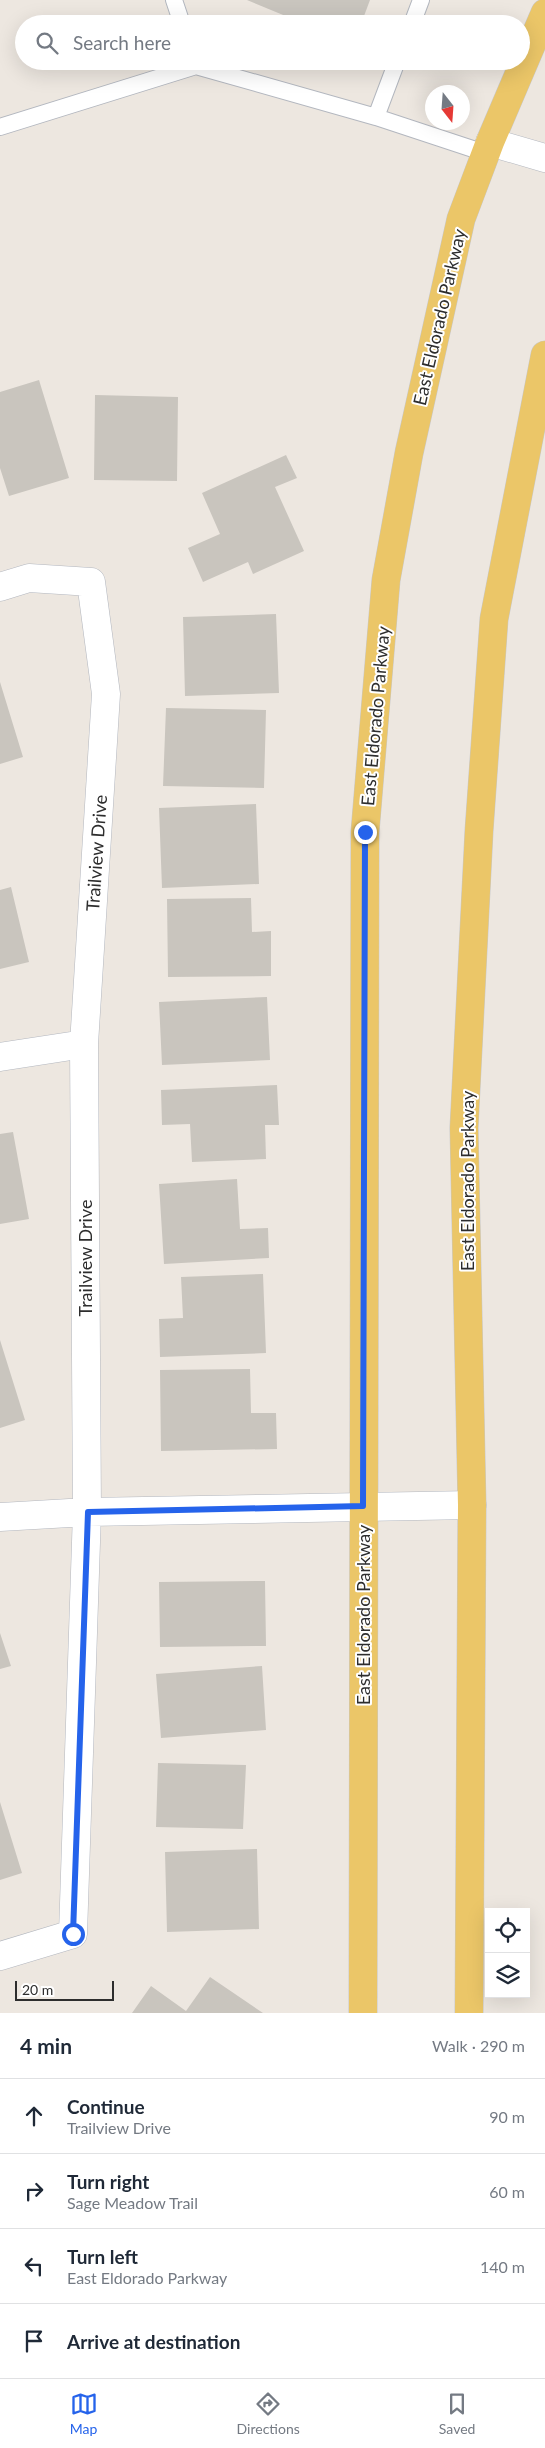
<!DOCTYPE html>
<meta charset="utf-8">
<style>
:root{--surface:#fff;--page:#f6f6f7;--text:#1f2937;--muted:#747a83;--line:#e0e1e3;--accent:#2563eb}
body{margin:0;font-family:Lato,sans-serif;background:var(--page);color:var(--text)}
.controls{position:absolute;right:15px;bottom:15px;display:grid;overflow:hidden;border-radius:0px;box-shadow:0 5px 20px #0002}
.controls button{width:45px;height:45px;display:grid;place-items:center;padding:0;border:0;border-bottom:1px solid var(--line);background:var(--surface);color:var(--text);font:25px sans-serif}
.compass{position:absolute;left:425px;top:85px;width:45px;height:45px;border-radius:50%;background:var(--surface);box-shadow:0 5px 20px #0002;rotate:163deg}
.scale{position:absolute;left:15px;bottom:12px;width:99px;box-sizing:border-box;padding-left:5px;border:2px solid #2d2d2d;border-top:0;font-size:14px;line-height:18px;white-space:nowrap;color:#2d2d2d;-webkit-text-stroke:4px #fff;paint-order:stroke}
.stop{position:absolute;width:15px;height:15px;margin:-11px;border:4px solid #2563eb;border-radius:50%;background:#fff}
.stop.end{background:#2563eb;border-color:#fff;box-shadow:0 1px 5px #0008}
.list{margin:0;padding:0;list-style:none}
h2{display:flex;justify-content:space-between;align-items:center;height:65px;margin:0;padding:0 20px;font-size:21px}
h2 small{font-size:16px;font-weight:400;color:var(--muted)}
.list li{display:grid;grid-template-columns:32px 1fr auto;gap:15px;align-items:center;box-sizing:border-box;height:75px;padding:0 20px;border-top:1px solid var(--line)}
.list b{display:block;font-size:19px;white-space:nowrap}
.list p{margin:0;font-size:16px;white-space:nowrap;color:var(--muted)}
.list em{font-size:16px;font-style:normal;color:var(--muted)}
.icon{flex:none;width:28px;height:28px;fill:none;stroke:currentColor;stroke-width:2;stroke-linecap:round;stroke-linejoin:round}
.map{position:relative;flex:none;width:545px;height:2013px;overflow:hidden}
.search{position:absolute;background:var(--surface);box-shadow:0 5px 20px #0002;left:15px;right:15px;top:15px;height:55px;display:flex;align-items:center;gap:12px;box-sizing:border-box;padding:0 18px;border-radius:28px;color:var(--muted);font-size:19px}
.sheet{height:365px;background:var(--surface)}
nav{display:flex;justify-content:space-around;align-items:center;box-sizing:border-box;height:70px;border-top:1px solid var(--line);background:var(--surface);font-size:14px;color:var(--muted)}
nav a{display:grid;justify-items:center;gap:2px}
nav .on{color:var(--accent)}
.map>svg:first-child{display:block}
.building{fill:#c9c5be}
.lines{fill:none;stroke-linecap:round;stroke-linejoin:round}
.lane-casing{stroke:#b3b7bf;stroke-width:18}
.street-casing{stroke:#b3b7bf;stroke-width:29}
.primary-casing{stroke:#c8c8c8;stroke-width:29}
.lane{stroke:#fff;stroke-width:16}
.street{stroke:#fff;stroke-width:28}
.primary{stroke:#ebc668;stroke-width:28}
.route{stroke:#2563eb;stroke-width:6}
.labels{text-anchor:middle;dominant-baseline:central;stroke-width:4;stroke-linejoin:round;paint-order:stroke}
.street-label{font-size:18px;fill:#2d2d2d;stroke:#fff}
</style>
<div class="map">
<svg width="545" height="2013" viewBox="0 0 545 2013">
<rect width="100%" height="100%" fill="#ede7e0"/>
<path class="building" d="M247,0H370L361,24H305Z
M39,380L69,478L9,496L0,468V392Z
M95,395L178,397L177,481L94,480Z
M286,455L297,478L275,487L304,551L253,574L248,562L203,582L188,548L220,534L202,493Z
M276,614L279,693L185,696L183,617Z
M0,682L23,757L0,764Z
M166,708L266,710L264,788L163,786Z
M256,804L259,884L162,888L159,808Z
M11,887L29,962L0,969V890Z
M251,898L252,932L271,931V976L168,977L167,899Z
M267,997L270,1060L162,1065L159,1002Z
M277,1085L279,1125H265L266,1159L192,1162L190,1124L162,1125L161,1090Z
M13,1132L29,1219L0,1224V1134Z
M237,1179L240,1229L268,1228L269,1258L164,1264L159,1184Z
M263,1274L266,1353L160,1357L159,1319L183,1318L181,1277Z
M0,1340L25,1420L0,1428Z
M250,1369L251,1413H276L277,1449L161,1451L160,1370Z
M265,1581L266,1646L160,1647L159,1582Z
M0,1633L11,1666L0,1669Z
M262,1666L266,1730L161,1738L156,1674Z
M158,1763L246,1765L243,1829L156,1827Z
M0,1802L22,1873L0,1880Z
M257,1849L259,1929L167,1932L165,1852Z
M210,1977L263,2013H132L151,1986L186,2011Z"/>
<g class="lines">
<g class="lane-casing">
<path id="lane" d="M174,0L182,24
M412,24L421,0
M194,61L196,66L376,117
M397,61L376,117L485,153
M0,127L196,66"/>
</g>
<g class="street-casing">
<path id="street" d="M490,142L545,158
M0,587L29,578L91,582L106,694L84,1044L87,1512L73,1934L0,1956
M0,1057L84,1044
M0,1517L87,1512L472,1505"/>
</g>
<g class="primary-casing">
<path id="primary" d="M363,2013L365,832L386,580L409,453L461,219L490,142L545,13
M469,2013L472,1505L464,1128L479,831L494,619L545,355"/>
</g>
<use href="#lane" class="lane"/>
<use href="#street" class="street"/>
<use href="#primary" class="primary"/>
</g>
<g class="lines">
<path class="route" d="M73,1934L88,1512L363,1506L365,832"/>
</g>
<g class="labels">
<g class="street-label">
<text transform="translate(439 317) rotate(-77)">East Eldorado Parkway</text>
<text transform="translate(375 716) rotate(-85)">East Eldorado Parkway</text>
<text transform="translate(96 853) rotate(-86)">Trailview Drive</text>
<text transform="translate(467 1181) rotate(-90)">East Eldorado Parkway</text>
<text transform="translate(85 1258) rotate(-90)">Trailview Drive</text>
<text transform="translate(363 1615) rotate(-90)">East Eldorado Parkway</text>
</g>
</g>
</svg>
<div class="controls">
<button><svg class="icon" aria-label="locate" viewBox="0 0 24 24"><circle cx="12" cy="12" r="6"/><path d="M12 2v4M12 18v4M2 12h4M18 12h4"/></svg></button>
<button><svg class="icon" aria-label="layers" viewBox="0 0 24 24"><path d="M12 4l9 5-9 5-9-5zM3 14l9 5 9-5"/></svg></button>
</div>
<svg class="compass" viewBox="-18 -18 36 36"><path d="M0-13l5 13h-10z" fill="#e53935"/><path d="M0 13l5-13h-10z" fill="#747a83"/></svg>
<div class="scale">20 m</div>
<div class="stop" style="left:73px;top:1934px"></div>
<div class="stop end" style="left:365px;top:832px"></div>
<div class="search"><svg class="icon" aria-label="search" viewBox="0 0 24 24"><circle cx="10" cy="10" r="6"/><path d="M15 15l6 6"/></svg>Search here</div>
</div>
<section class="sheet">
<h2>4 min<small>Walk · 290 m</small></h2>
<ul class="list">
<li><svg class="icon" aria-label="ahead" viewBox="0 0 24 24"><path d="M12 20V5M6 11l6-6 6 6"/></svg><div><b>Continue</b><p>Trailview Drive</p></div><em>90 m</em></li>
<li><svg class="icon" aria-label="right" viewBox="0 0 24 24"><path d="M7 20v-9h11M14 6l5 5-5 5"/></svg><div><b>Turn right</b><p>Sage Meadow Trail</p></div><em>60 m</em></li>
<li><svg class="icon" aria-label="left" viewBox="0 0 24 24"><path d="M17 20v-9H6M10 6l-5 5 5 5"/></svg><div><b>Turn left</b><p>East Eldorado Parkway</p></div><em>140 m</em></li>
<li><svg class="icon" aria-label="arrive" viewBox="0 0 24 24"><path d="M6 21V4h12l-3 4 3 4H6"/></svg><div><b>Arrive at destination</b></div></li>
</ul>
</section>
<nav>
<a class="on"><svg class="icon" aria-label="map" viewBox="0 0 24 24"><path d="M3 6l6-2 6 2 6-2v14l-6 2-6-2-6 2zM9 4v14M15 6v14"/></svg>Map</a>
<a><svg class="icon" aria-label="directions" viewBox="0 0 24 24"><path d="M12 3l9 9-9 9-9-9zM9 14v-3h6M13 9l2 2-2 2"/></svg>Directions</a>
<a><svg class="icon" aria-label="saved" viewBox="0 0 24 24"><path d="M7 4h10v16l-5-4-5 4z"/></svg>Saved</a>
</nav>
